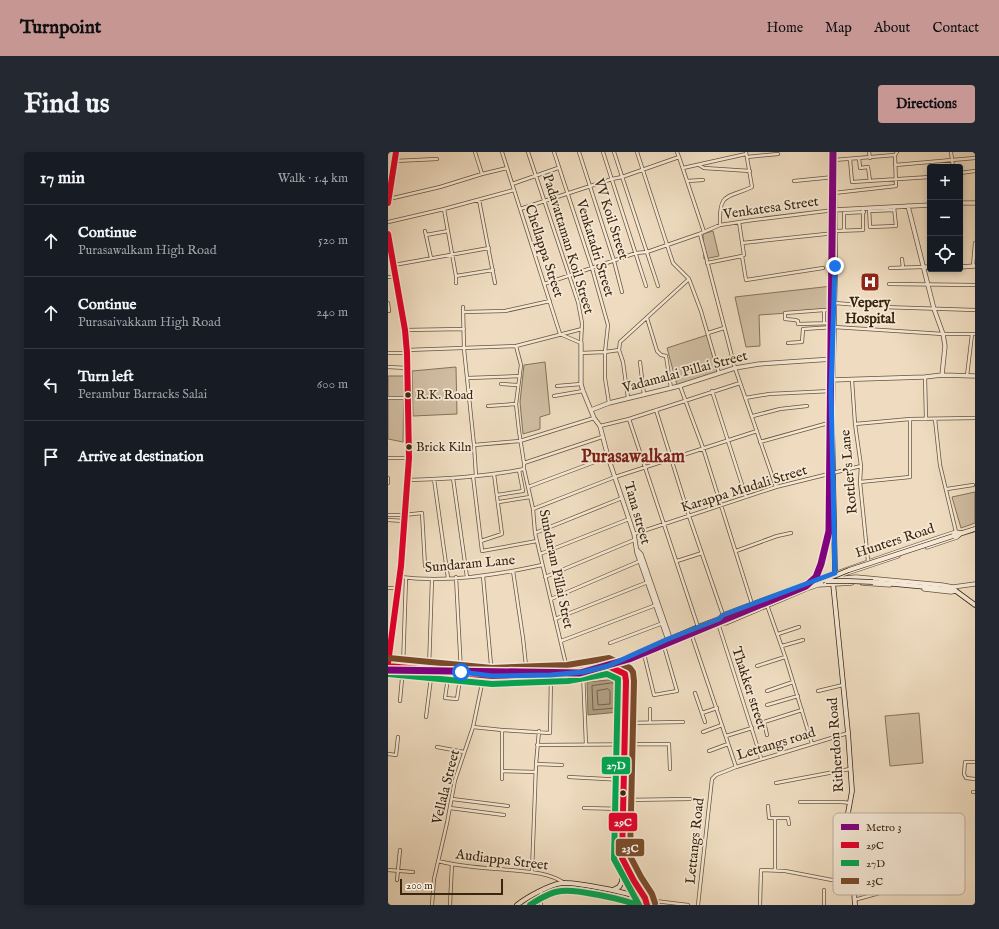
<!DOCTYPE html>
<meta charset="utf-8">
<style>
:root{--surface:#171b24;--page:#242831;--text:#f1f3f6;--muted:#9ea1a6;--line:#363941;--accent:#c59692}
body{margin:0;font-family:"IM FELL English",serif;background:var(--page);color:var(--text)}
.controls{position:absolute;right:12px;top:12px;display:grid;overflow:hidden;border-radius:4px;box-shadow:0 2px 6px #0003}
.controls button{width:36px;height:36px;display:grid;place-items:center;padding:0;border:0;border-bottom:1px solid var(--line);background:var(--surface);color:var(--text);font:20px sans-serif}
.scale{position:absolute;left:12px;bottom:10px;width:103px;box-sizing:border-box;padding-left:4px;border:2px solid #3a260e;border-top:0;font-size:11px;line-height:14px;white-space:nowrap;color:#3a260e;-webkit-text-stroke:3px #f5e8d6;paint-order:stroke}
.stop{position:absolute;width:12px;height:12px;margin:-9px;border:3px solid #1a73e8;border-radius:50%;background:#fff}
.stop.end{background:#1a73e8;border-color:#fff;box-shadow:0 1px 4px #0008}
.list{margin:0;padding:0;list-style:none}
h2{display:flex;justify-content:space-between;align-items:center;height:52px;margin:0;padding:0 16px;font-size:17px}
h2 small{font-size:13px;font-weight:400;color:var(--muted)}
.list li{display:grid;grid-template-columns:26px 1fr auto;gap:12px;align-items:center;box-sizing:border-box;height:72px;padding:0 16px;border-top:1px solid var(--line)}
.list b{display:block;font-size:15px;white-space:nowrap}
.list p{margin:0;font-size:13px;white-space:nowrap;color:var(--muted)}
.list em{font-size:13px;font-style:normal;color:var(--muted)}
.icon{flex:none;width:22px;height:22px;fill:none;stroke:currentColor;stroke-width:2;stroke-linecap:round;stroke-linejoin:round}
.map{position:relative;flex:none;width:587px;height:753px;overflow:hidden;border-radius:4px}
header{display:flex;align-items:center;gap:24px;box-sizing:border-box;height:56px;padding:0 20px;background:var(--accent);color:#111}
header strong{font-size:19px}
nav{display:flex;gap:22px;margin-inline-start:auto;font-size:14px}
.intro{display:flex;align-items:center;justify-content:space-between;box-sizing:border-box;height:96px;padding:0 24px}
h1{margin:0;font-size:28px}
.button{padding:10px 18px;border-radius:4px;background:var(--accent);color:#111;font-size:14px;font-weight:700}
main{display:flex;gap:24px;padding:0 24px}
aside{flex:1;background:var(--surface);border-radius:4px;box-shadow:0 2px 6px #0003}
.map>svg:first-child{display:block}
.green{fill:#d0bda2;stroke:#857258}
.water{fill:#b19e83;stroke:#816e54}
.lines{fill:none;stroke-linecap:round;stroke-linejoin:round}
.shore{stroke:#766248;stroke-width:1}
.minor-casing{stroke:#67543a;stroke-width:4}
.tertiary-casing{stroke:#67543a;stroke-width:5}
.secondary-casing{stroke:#3a260e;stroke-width:5.5}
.primary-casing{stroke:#3a260e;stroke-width:5.5}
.minor{stroke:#f5e8d6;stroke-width:2.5}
.tertiary{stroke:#f5e8d6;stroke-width:3.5}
.secondary{stroke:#f5e8d6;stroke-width:4}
.primary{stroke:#efdcc0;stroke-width:4}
.secondary-bridge-casing{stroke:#3a260e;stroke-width:5.5;stroke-linecap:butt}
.secondary-bridge{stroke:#f5e8d6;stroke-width:4}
.bus-1-casing{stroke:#f5e8d6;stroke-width:9}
.bus-2-casing{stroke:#f5e8d6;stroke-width:9}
.bus-3-casing{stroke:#f5e8d6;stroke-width:9}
.bus-1{stroke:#e4002b;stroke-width:6}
.bus-2{stroke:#00a651;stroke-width:6}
.bus-3{stroke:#7a4b2a;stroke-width:6}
.metro-1-casing{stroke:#f5e8d6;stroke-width:10}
.metro-1{stroke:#800080;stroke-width:7}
.route{stroke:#1a73e8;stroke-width:5}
.bus-dot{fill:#3a260e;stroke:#f5e8d6;stroke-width:1.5}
.labels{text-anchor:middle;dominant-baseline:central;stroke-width:3.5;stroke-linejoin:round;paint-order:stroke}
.bus-label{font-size:13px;fill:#3a260e;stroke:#f5e8d6;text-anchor:start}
.street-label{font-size:14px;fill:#3a260e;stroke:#f5e8d6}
.poi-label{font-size:14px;font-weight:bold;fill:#3a260e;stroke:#f5e8d6}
.district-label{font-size:18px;font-weight:bold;fill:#7a1f14;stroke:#f5e8d6}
.key{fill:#f5e8d6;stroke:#bdae9a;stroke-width:1}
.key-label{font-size:11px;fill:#3a260e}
.line-badge{stroke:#f5e8d6;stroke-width:1.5}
.badge-label{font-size:11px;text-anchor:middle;font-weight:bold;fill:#fff}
</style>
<header>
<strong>Turnpoint</strong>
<nav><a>Home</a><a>Map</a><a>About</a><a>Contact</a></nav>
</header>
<div class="intro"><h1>Find us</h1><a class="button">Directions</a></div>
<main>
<aside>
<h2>17 min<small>Walk · 1.4 km</small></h2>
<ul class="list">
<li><svg class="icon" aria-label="ahead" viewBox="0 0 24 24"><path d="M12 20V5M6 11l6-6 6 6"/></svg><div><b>Continue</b><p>Purasawalkam High Road</p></div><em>520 m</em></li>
<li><svg class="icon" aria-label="ahead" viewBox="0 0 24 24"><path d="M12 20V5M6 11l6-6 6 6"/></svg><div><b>Continue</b><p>Purasaivakkam High Road</p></div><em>240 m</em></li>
<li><svg class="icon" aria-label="left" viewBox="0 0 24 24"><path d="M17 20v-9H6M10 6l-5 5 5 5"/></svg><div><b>Turn left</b><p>Perambur Barracks Salai</p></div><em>600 m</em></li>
<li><svg class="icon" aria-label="arrive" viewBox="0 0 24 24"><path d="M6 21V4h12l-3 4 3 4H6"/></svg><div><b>Arrive at destination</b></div></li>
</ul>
</aside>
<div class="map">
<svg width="587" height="753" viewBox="0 0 587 753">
<rect width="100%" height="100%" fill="#efdcc0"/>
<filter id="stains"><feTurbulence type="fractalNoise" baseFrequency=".005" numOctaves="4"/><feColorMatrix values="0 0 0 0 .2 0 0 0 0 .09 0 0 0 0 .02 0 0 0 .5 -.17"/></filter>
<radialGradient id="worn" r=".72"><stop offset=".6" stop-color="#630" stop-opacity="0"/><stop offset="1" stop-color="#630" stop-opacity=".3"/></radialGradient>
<path class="green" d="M325,79L331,104L316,107L315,82Z
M444,134V158L371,163L372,194L358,195L347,145Z
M319,183L330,221L289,233L279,196Z
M157,210L162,262L152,265V277L135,282L132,250L136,213Z
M68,215L69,262L25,264L24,219Z
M0,224H16L15,290L0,287Z
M587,340V371L573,376L564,345Z
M531,561L535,611L502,614L497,564Z"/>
<path class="water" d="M231,527V560L200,563L199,530Z"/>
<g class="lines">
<path class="shore" d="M225,531L227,533V556L205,558L204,534Z
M220,537L222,539V552L210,553L209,539Z"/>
<g class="minor-casing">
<path id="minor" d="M87,0L94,22
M114,0L172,182L193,191L194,171L190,150L140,0
M166,0L204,116L220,173L217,200V226L221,251
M191,0L226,109L234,140
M215,0L258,134
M226,0L270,134
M249,0L282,102L285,111L301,127L313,159L331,221
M289,0L291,5L316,80
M481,0L482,6
M563,0L565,15
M359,5L390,2
M471,6L472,16L480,15L482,29
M462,7L464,30L542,25
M446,8L507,3
M7,9L49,7
M311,13L316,16L362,19
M507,13L587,6
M295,16L358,2
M572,21L587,19
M299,29L315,28
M406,29L446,25
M124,32L170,16
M446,41L508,34L507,3L509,0
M1,47L52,35L94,22L119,16
M91,48L107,131
M481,56L482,75L508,74L506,55
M56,57L68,124V131
M132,57L224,27L234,25L291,5
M481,59L506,58
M0,70L56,57L126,38
M351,70L356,103L354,104L358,128L435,116
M332,73C331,39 339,47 364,35L358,0
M37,79L43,106
M447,79L475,78V56
M456,79V61L476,60
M312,82L347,216L388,335
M38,83L60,79
M354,91L447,81
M514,107L515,116
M319,111L354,104
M6,113L101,96
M585,114L587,91
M502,116L535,115
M68,124L105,118
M0,125H7
M156,132L248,101L259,100L311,82L332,73L365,68L446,58
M501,132L587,133
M0,151L1,159
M447,151L495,155L587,158
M75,155L76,197L86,293L88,324
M436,158L397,161V167L407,168L410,169V172L446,171
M76,160L117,159L162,149
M259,166L269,199L273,203L278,204L283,236
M436,171V158H446
M17,178L76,177
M320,181L336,176
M400,191L414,190L415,177L446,175L555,182H587
M128,194L133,213L128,252L131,279L136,311V317L145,357L147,381L152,402L180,521
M19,198L128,194L194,177
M231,198L235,210L240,246
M0,201H19
M193,201L217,200L231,198L232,190L301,127
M252,210L256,243
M0,215L19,216
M579,224L584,182
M537,225L538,267
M80,226L132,224
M464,228L467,272L473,314L472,330L480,409
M113,232L130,233
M169,234L193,232
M292,234L315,296L364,452
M324,239L358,345
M166,244L195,239
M0,246H19
M357,246L381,242L443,239
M100,254L128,252
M268,258L301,364L335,463
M365,264L392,257L419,254
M241,267L310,475
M547,267L552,313L568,380
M467,272L522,267L587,266
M212,274L241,267L352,231
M372,290L444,270
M86,293L132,289L206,266
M0,306H21
M136,311L214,285
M85,324L94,399L149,389
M0,326V331
M65,326L79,425
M46,327L60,426
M20,328C58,327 98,325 136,317
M472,330L522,325V267
M140,335L220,305
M559,337L585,333
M109,343L135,339L131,318
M111,350L142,345
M145,357L227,325L369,279
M0,363H16L34,361L37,414
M0,368L16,369
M147,381L234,346
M246,382L388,335L473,314
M93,389L114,382L106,322
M348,399L389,384L403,381
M152,402L241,367
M289,409L314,401
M125,419L135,486L139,523
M95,424L104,524
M12,425C59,431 108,423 154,413
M157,425L246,388
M0,436H10
M163,447L252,409
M379,453L398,507L424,592
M167,467L260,430
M330,471L373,606
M303,481L348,615
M390,482L411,475
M173,489L268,453
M222,491L275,471
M394,494L415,488
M256,502L266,543L289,539L276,494
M369,514L397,505
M41,517L44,427
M61,519L57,546L69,547L73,520L68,425
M195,520L198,593
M379,539L405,530
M430,539L455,533
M307,541L317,570
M12,549L15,515L18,426
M379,553L410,544
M314,561L329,556
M38,565L44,518
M262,570V557
M237,571L295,570
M85,575L114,578L162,581L163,523
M315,580L334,573
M379,583L376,570L414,558
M338,584L364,576
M149,593L281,592L282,617
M49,595L76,600
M321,599L340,592
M0,602L8,603L10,585
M587,610H577L576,622L578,626L587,627
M148,612L174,613
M114,619L148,620
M181,625L236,628
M114,627V578
M388,631L462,617
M585,640H587
M64,647L120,654
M236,648L302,647
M412,650H454L462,651
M380,654L381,666H400L401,672
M62,656L116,663
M196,656L235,657
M387,666V719
M461,691L518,686
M50,709C73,715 97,716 121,718C140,720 158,720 175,730
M0,718L25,720
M144,720L148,612L151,579
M534,722L550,717
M9,728L12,698
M436,738V753
M153,739V753
M466,748L535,729V727L532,715
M44,753L46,727L59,671L67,628L85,575L96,522
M62,753L64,712
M259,753L263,750L267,749L300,753
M310,753L324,627L328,623L348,615L460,581
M372,753L373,718L397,719L444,728L464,726"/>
</g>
<g class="tertiary-casing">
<path id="tertiary" d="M572,51H587
M520,54L546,157L555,182L557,194L554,223
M446,58L542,53
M535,115H542
M572,115L587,114
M193,191V232L195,239L206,266L212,274L220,305L246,382L249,401L281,491
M443,228L537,225L554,223L587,224
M203,258L221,251L291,234L347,216L371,212L445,207
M539,395L569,385L572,382
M249,398L253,402L282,486
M450,424L510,404
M447,427L468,425L554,433L565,435L568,439
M474,431L502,433
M565,435L587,432
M536,437L563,440L567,439
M331,467L335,463C412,434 489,406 568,380L573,381
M332,471H338L418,437L430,433L464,431"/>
</g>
<g class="secondary-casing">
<path id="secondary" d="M446,0L447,114L444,270L447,421L445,431L460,581L464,639L460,661L467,753
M565,384L587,377
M485,430L560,437L568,439L587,453
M220,514L310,475L331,467L336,468
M237,522L238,511L240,509C261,500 281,491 302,482C312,478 322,475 331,471C364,455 398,439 434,429
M225,738L231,735L234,730V706
M129,753C139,745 161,733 174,731C185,730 252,741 258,750"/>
</g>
<g class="primary-casing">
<path id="primary" d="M0,51L8,0
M0,82L17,178L19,201L21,306L13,414L0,511
M0,514L104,524L180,521L220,514L237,522L238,529L234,706L246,729L257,746L259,753"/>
</g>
<use href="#minor" class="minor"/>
<use href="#tertiary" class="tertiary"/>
<use href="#secondary" class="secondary"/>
<use href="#primary" class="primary"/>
<g class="secondary-bridge-casing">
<path id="secondary-bridge" d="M434,429L461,418L565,384
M438,429H460L485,430"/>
</g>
<use href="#secondary-bridge" class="secondary-bridge"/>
<g class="bus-1-casing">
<path id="bus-1" d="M0,51L8,0
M0,82L17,178L19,201L21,306L13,414L0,511
M0,514L104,524L180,521L220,514L237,522L238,529L234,706L246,729L257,746L259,753"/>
</g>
<g class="bus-2-casing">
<path id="bus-2" d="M0,522L104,532L180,529L219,522L230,527L226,707L251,753
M142,753C151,747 162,740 173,739C188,737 234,747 249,753"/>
</g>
<g class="bus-3-casing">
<path id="bus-3" d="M1,506L104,516L179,513L221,506L242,516L245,520L246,529L242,704L253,725L264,742L267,751"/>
</g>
<use href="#bus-1" class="bus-1"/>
<use href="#bus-2" class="bus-2"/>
<use href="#bus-3" class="bus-3"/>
<g class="metro-1-casing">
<path id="metro-1" d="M0,518L192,521L241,507L418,434L428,425L433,412L441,379L445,0"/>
</g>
<use href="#metro-1" class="metro-1"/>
</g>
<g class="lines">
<path class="route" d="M73,520L104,524L163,523L195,520L220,514L280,487L331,467L335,463L447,421L443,239L447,114"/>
</g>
<defs>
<g id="hospital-square" transform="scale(1)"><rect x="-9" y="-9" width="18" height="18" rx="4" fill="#8f2418" stroke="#f5e8d6"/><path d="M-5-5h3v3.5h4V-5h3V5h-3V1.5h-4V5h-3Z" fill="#fff"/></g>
</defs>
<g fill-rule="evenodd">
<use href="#hospital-square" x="482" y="130"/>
</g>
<g class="bus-dot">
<circle cx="20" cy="243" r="3.5"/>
<circle cx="21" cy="295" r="3.5"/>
<circle cx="235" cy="641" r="3.5"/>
</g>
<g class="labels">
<g class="bus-label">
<text x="28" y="243">R.K. Road</text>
<text x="28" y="295">Brick Kiln</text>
</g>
<g class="street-label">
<text transform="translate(383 56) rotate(-8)">Venkatesa Street</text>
<text transform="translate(223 67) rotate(72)">VV Koil Street</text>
<text transform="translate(180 92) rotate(73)">Padavattaman Koil Street</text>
<text transform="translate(207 96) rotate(73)">Venkatadri Street</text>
<text transform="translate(156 99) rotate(72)">Chellappa Street</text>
<text transform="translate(297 220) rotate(-15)">Vadamalai Pillai Street</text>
<text transform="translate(461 320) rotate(-95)">Rottler's Lane</text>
<text transform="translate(356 337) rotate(-17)">Karappa Mudali Street</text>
<text transform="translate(249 361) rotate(74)">Tana street</text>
<text transform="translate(507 389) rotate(-18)">Hunters Road</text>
<text transform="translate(82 412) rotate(-5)">Sundaram Lane</text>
<text transform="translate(168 417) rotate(78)">Sundaram Pillai Stret</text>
<text transform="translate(361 536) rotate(72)">Thakker street</text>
<text transform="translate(388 592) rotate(-17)">Lettangs road</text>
<text transform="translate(448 593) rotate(-94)">Ritherdon Road</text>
<text transform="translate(58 635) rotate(-76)">Vellala Street</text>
<text transform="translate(307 689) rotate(-84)">Lettangs Road</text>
<text transform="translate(114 708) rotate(7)">Audiappa Street</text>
</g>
<g class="poi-label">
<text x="482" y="151">Vepery<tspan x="482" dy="16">Hospital</tspan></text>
</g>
<g class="district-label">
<text x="245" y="305">Purasawalkam</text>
</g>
</g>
<rect x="445" y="661" width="132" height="82" rx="6" class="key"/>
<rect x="453" y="672" width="18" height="6" fill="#800080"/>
<rect x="453" y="690" width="18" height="6" fill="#e4002b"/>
<rect x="453" y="708" width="18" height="6" fill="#00a651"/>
<rect x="453" y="726" width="18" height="6" fill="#7a4b2a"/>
<g class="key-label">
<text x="478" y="679">Metro 3</text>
<text x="478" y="697">29C</text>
<text x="478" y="715">27D</text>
<text x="478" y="733">23C</text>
</g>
<g class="line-badge">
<rect x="213" y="604" width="30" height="19" rx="4" fill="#00a651"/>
<rect x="220" y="660" width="30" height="20" rx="4" fill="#e4002b"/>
<rect x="227" y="686" width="30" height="19" rx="4" fill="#7a4b2a"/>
</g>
<g class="badge-label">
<text x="228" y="617">27D</text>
<text x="235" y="674">29C</text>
<text x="242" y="700">23C</text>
</g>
<rect width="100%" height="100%" filter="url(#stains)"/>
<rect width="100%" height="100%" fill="url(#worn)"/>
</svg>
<div class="controls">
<button>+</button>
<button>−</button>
<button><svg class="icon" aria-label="locate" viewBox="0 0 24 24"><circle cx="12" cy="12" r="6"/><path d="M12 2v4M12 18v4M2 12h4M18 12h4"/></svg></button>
</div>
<div class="scale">200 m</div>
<div class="stop" style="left:73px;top:520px"></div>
<div class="stop end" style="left:447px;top:114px"></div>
</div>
</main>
